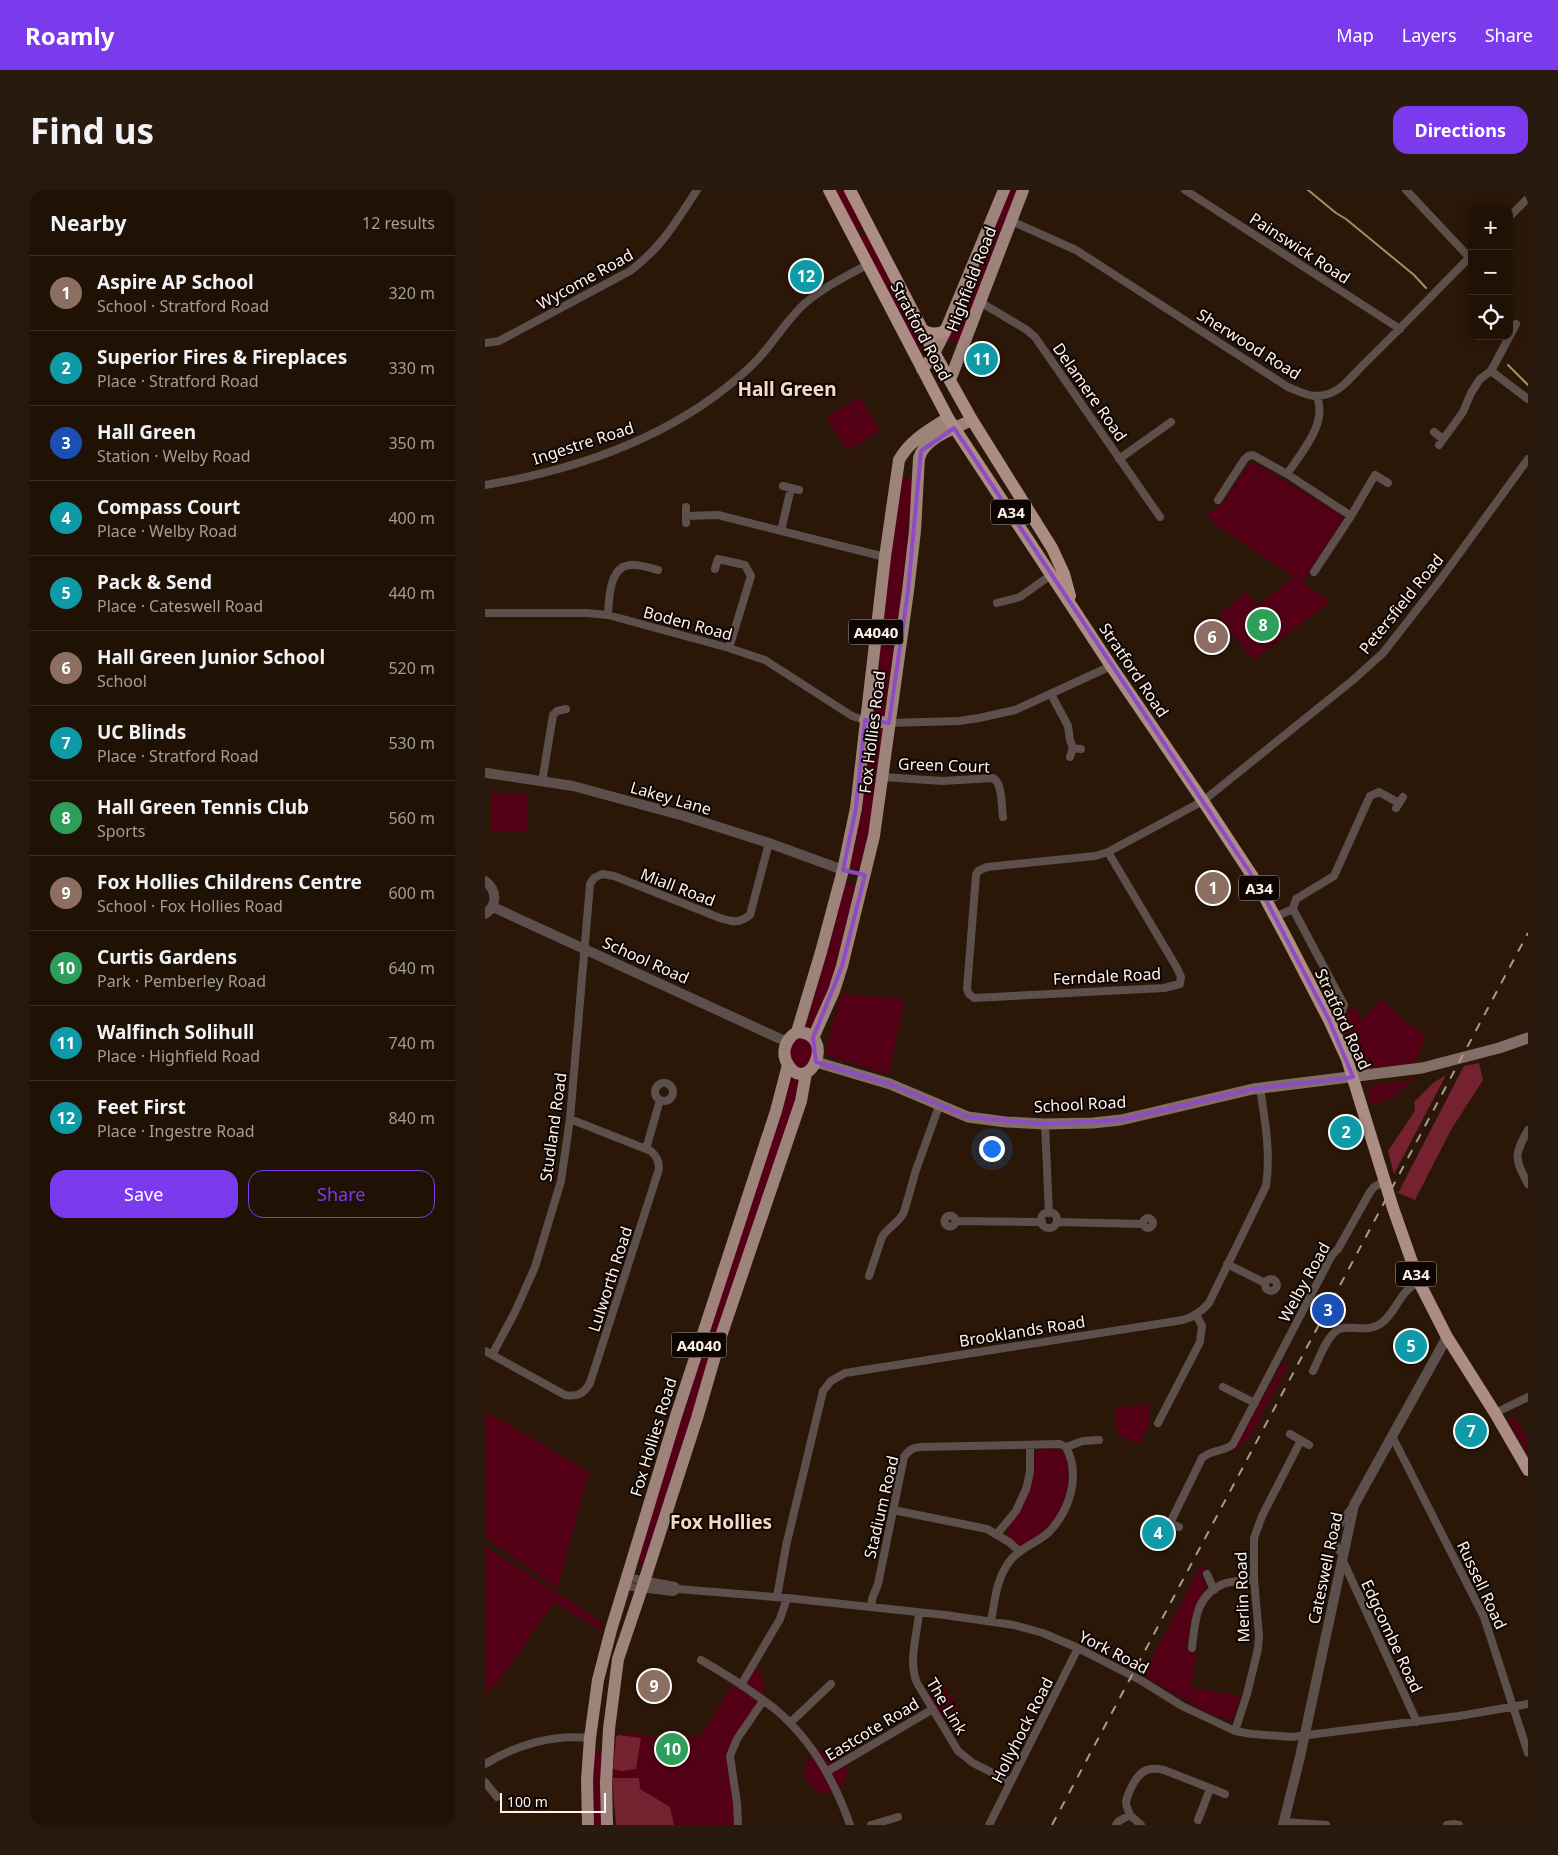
<!DOCTYPE html>
<meta charset="utf-8">
<style>
:root{--surface:#201105;--page:#281a0f;--text:#f1f3f6;--muted:#a29d9a;--line:#3d3127;--accent:#7c3aed}
body{margin:0;font-family:"Noto Sans",sans-serif;background:var(--page);color:var(--text)}
.controls{position:absolute;right:15px;top:15px;display:grid;overflow:hidden;border-radius:10px;box-shadow:0 2px 12px #0003}
.controls button{width:45px;height:45px;display:grid;place-items:center;padding:0;border:0;border-bottom:1px solid var(--line);background:var(--surface);color:var(--text);font:25px sans-serif}
.scale{position:absolute;left:15px;bottom:12px;width:106px;box-sizing:border-box;padding-left:5px;border:2px solid #fef2ea;border-top:0;font-size:14px;line-height:18px;white-space:nowrap;color:#fef2ea;-webkit-text-stroke:4px #0d0502;paint-order:stroke}
.you{position:absolute;left:506px;top:958px;width:18px;height:18px;margin:-12px;border:4px solid #fff;border-radius:50%;background:#1a73e8;box-shadow:0 0 0 8px #1a73e833}
.badge{display:grid;place-items:center;width:32px;height:32px;border-radius:50%;background:var(--accent);color:#fff;font-size:16px;font-weight:700}
.pin{position:absolute;translate:-50% -50%;border:2px solid #fff;box-shadow:0 1px 5px #0006}
.list{margin:0;padding:0;list-style:none}
h2{display:flex;justify-content:space-between;align-items:center;height:65px;margin:0;padding:0 20px;font-size:21px}
h2 small{font-size:16px;font-weight:400;color:var(--muted)}
.list li{display:grid;grid-template-columns:32px 1fr auto;gap:15px;align-items:center;box-sizing:border-box;height:75px;padding:0 20px;border-top:1px solid var(--line)}
.list b{display:block;font-size:19px;white-space:nowrap}
.list p{margin:0;font-size:16px;white-space:nowrap;color:var(--muted)}
.list em{font-size:16px;font-style:normal;color:var(--muted)}
.actions{display:flex;gap:10px;padding:15px 20px}
.actions a{flex:1;padding:11px 0;border:1px solid var(--accent);border-radius:15px;text-align:center;font-size:18px;color:var(--accent)}
.actions .main{background:var(--accent);color:#fff}
.icon{flex:none;width:28px;height:28px;fill:none;stroke:currentColor;stroke-width:2;stroke-linecap:round;stroke-linejoin:round}
.map{position:relative;flex:none;width:1043px;height:1635px;overflow:hidden;border-radius:15px}
header{display:flex;align-items:center;gap:30px;box-sizing:border-box;height:70px;padding:0 25px;background:var(--accent);color:#fff}
header strong{font-size:24px}
nav{display:flex;gap:28px;margin-inline-start:auto;font-size:18px}
.intro{display:flex;align-items:center;justify-content:space-between;box-sizing:border-box;height:120px;padding:0 30px}
h1{margin:0;font-size:35px}
.button{padding:12px 22px;border-radius:15px;background:var(--accent);color:#fff;font-size:18px;font-weight:700}
main{display:flex;gap:30px;padding:0 30px}
aside{flex:1;background:var(--surface);border-radius:15px;box-shadow:0 2px 12px #0003}
.map>svg:first-child{display:block}
.green{fill:#530017}
.forest{fill:#742230}
.lines{fill:none;stroke-linecap:round;stroke-linejoin:round}
.stream{stroke:#9c935f;stroke-width:2}
.minor{stroke:#5d504c;stroke-width:8}
.tertiary{stroke:#5d504c;stroke-width:10}
.secondary{stroke:#826d67;stroke-width:11}
.primary{stroke:#9e837b;stroke-width:12}
.trunk{stroke:#ab8d84;stroke-width:12}
.rail{stroke:#a99a8f;stroke-width:2;stroke-dasharray:9 9;stroke-linecap:butt}
.marked{fill:none;stroke:#8f4ac5;stroke-width:4;stroke-linejoin:round}
.labels{text-anchor:middle;dominant-baseline:central;stroke-width:4;stroke-linejoin:round;paint-order:stroke}
.shield{fill:#0d0502;stroke:#b6aba4;stroke-width:1}
.shield-label{font-size:15px;font-weight:bold;fill:#fef2ea}
.street-label{font-size:16px;fill:#fef2ea;stroke:#0d0502}
.quarter-label{font-size:19px;font-weight:bold;fill:#f5d9c5;stroke:#0d0502}
</style>
<header>
<strong>Roamly</strong>
<nav><a>Map</a><a>Layers</a><a>Share</a></nav>
</header>
<div class="intro"><h1>Find us</h1><a class="button">Directions</a></div>
<main>
<aside>
<h2>Nearby<small>12 results</small></h2>
<ul class="list">
<li><span class="badge" style="background:#8d6e63">1</span><div><b>Aspire AP School</b><p>School · Stratford Road</p></div><em>320 m</em></li>
<li><span class="badge" style="background:#0f9aa8">2</span><div><b>Superior Fires &amp; Fireplaces</b><p>Place · Stratford Road</p></div><em>330 m</em></li>
<li><span class="badge" style="background:#1a4fb4">3</span><div><b>Hall Green</b><p>Station · Welby Road</p></div><em>350 m</em></li>
<li><span class="badge" style="background:#0f9aa8">4</span><div><b>Compass Court</b><p>Place · Welby Road</p></div><em>400 m</em></li>
<li><span class="badge" style="background:#0f9aa8">5</span><div><b>Pack &amp; Send</b><p>Place · Cateswell Road</p></div><em>440 m</em></li>
<li><span class="badge" style="background:#8d6e63">6</span><div><b>Hall Green Junior School</b><p>School</p></div><em>520 m</em></li>
<li><span class="badge" style="background:#0f9aa8">7</span><div><b>UC Blinds</b><p>Place · Stratford Road</p></div><em>530 m</em></li>
<li><span class="badge" style="background:#2e9e5b">8</span><div><b>Hall Green Tennis Club</b><p>Sports</p></div><em>560 m</em></li>
<li><span class="badge" style="background:#8d6e63">9</span><div><b>Fox Hollies Childrens Centre</b><p>School · Fox Hollies Road</p></div><em>600 m</em></li>
<li><span class="badge" style="background:#2e9e5b">10</span><div><b>Curtis Gardens</b><p>Park · Pemberley Road</p></div><em>640 m</em></li>
<li><span class="badge" style="background:#0f9aa8">11</span><div><b>Walfinch Solihull</b><p>Place · Highfield Road</p></div><em>740 m</em></li>
<li><span class="badge" style="background:#0f9aa8">12</span><div><b>Feet First</b><p>Place · Ingestre Road</p></div><em>840 m</em></li>
</ul>
<div class="actions"><a class="main">Save</a><a>Share</a></div>
</aside>
<div class="map">
<svg width="1043" height="1635" viewBox="0 0 1043 1635">
<rect width="100%" height="100%" fill="#2b1707"/>
<path class="green" d="M347,0H360L378,36L374,40L369,42Z
M521,0H533L475,149L472,152L466,151L463,146Z
M379,45L384,46L440,155L432,159L375,49V46Z
M375,207L395,241L362,261L341,227Z
M764,274H772L856,325V332L818,392L845,412L768,470L733,425L761,403L773,416L808,387L732,335L721,325L734,317Z
M416,287L428,289L424,345L400,528L386,526Z
M384,538L398,540L391,603L376,679L363,676Z
M6,603L42,604V641H6Z
M360,691L372,695L345,797L328,840L321,838Z
M356,804L419,809L404,885L341,865L344,847Z
M896,809L918,830L941,846L934,863L932,872L889,878L887,870L877,871L856,829L870,814L876,830Z
M320,846L328,858L326,874L313,879C302,871 304,859 309,848Z
M931,889L908,905L910,907L906,910L904,907L895,913L886,914L883,902L886,896Z
M304,890H309L314,894L308,922L159,1375L154,1373L152,1364Z
M799,1171L804,1174L766,1245L752,1259H749Z
M665,1214V1233L654,1254L632,1245L631,1217Z
M0,1221L104,1282L72,1399L0,1347Z
M1029,1227L1043,1248V1264L1023,1230Z
M561,1258C567,1258 572,1258 576,1261C589,1270 582,1309 575,1320C566,1336 552,1350 535,1356C530,1354 522,1349 522,1343C521,1340 543,1302 546,1294C550,1285 549,1273 549,1263Z
M0,1356L118,1433L115,1440L69,1412L24,1478L4,1502L0,1505Z
M717,1374L722,1380L716,1385L721,1395L708,1423L701,1458L711,1460L707,1498L755,1506L747,1531L715,1519L658,1485Z
M268,1475C281,1484 280,1497 278,1511L256,1495Z
M248,1494L272,1512L270,1518L247,1553L251,1635H131L127,1588L131,1547L136,1543L179,1548L190,1544L214,1548Z
M460,1497L473,1518L456,1528L443,1506Z
M320 1582a21 21 0 1 1 42 0a21 21 0 1 1-42 0Z
M116,1561L118,1566V1635H107L108,1562Z"/>
<path class="forest" d="M994,873L998,890L967,938L930,1010L913,1003L979,876Z
M961,885L909,984L903,961L930,921L929,912L948,893Z
M133,1545L156,1548L151,1579L136,1581L128,1579L131,1547Z
M127,1588H154L155,1599L185,1617L189,1635H131Z"/>
<g class="lines">
<path class="stream" d="M823,0L851,23L861,29L929,85L941,98
M1023,175L1043,195"/>
<path class="minor" d="M700,0L915,139
M921,0L984,67
M1024,27L1043,8
M526,31L591,60L803,197C817,203 828,209 843,204C857,200 868,185 878,175C915,139 951,101 987,65
M495,112L542,140L550,147L675,327
M0,153L14,151L145,81C177,57 190,33 212,0
M1006,181L1043,209
M949,242L958,249
M954,255L978,222L986,203L995,189L1006,181L1031,134
M634,269L686,232
M802,284C816,263 843,233 832,207
M0,295C96,279 192,245 264,178C284,160 297,136 316,117C334,99 361,87 383,74
M298,296L314,300
M733,310L759,270L763,266L768,265L802,284L866,326L829,382
M201,326L233,325L400,367
M866,326L890,285L903,293
M201,333V317
M296,341L306,298
M230,379L233,369L260,375L266,386L244,458
M512,413L535,407L566,385
M0,423H101L123,425L244,458L280,470L367,526L380,530
M123,425C124,408 124,373 149,375C157,375 165,378 173,380
M566,504L583,536L585,550L588,558
M404,533L474,531L494,528L530,520L626,476
M585,567L588,558L596,559
M398,587L457,591L508,588C518,594 516,616 518,627
M57,592L68,525L72,521L81,519
M911,618L918,607
M623,662L692,778L696,787L695,794L679,798L489,808L484,804L482,799L491,685L493,681L502,677L610,666L623,662L718,611L868,490L898,463L955,390L1043,269
M808,719L859,815L857,821L844,830
M790,727L808,719L811,709L849,686L885,606L894,602L914,613
M170 902a9 9 0 1 1 18 0a9 9 0 1 1-18 0Z
M560,934L564,1023
M1043,940C1029,965 1029,968 1043,994
M161,959L175,910
M556 1030a8 8 0 1 1 16 0a8 8 0 1 1-16 0Z
M459.5 1031a5.5 5.5 0 1 1 11 0a5.5 5.5 0 1 1-11 0Z
M658 1033a5 5 0 1 1 10 0a5 5 0 1 1-10 0Z
M471,1031L557,1032
M572,1032L658,1034
M742,1074L780,1093
M384,1086L397,1047C403,1037 414,1033 419,1022L431,980L454,916
M780 1095a6 6 0 1 1 12 0a6 6 0 1 1-12 0Z
M0,1161L80,1205C92,1207 99,1204 105,1193L174,979C174,971 172,967 166,961L85,929
M7,1165L30,1122L50,1077L76,991L85,929L105,694L109,688L117,684L129,686L235,728C248,732 253,734 265,725L284,653
M828,1181C834,1169 840,1150 851,1141C863,1132 882,1146 899,1131C914,1117 914,1102 934,1092
M738,1197L770,1213
M1010,1223L1043,1207
M673,1233L715,1152L717,1136L711,1125
M805,1244L824,1255
M907,1246L999,1427L1043,1563
M581,1257L598,1251L614,1250
M542,1296L545,1281V1256
M408,1320L502,1339L524,1352L534,1361
M672,1328L694,1337
M685,1333L717,1268C728,1258 738,1263 748,1254L847,1065L853,1059L885,1002L889,997L900,991
M512,1344L531,1321L541,1299
M859,1366C839,1345 853,1338 866,1319
M858,1371L932,1532
M722,1384L729,1400
M141,1387L190,1396L193,1399
M139,1396L188,1402L193,1399L302,1408L460,1425L529,1435L558,1443L593,1458L657,1491L697,1516L750,1541L767,1544L807,1547L974,1526L1043,1514
M292,1407L301,1356L338,1201L346,1191L360,1183L698,1130C709,1127 716,1122 724,1113L781,996C786,964 780,930 775,898
M387,1417V1409L393,1394L419,1267C424,1260 427,1258 435,1257L575,1254L581,1257C596,1285 585,1320 564,1342C551,1354 534,1358 524,1372C511,1390 510,1410 506,1431
M434,1423C432,1445 423,1472 432,1493L473,1561L488,1573L526,1592
M707,1458C710,1432 710,1406 738,1394C747,1391 759,1390 769,1389
M216,1470C242,1485 267,1501 290,1519C326,1549 350,1592 365,1635
M256,1495L295,1429L302,1408
M305,1533L346,1494
M750,1541L762,1504L773,1459L774,1445L769,1389V1348L777,1326L816,1250
M0,1574C31,1555 68,1544 105,1548
M341,1582L448,1519
M0,1592L12,1607
M645,1625C644,1621 641,1617 641,1613C641,1608 644,1603 646,1598C654,1582 661,1576 679,1580L740,1604
M713,1630L725,1599
M799,1632L841,1635
M253,1635L252,1613L245,1566L252,1549L278,1511
M386,1635L413,1627
M504,1635L593,1458
M631,1635L634,1631L645,1625L656,1635
M962,1635L969,1634L974,1635"/>
<path class="tertiary" d="M2,583L88,596L199,626L284,653L358,680
M0,691C12,700 13,715 0,724
M8,717L302,852
M798,1635L815,1567L869,1315L962,1147"/>
<path class="secondary" d="M331,872L405,894L483,927L521,932L560,934L608,933L636,930L768,899L937,878L1014,858L1043,848"/>
<path class="primary" d="M437,179L446,169L459,144L519,0
M465,190L538,0
M380,530L404,533
M312,842L336,762L358,680L371,618L400,367L414,270C425,250 444,240 463,228
M312,842C353,843 324,906 304,876C295,864 300,849 312,842Z
M328,848L349,801L357,776L389,646L423,401L430,341L434,268C440,247 469,239 487,230
M103,1635L102,1590L105,1548L113,1490L126,1440L191,1226L291,921L303,875
M122,1635L121,1592L124,1539L133,1469L157,1398L212,1228L235,1149L316,911L321,883"/>
<path class="trunk" d="M344,0L463,228L626,476L718,611L772,693L802,749L844,830L862,869L908,1018L934,1092L962,1147L1010,1223L1043,1280
M365,0L450,164L487,230L567,358L579,384L585,406
M438,140C446,145 453,145 461,140"/>
<path class="rail" d="M567,1635L1043,743"/>
</g>
<path class="marked" d="M469,238L772,693L844,830L868,887L768,899L636,930L560,934L483,927L405,894L331,872L328,848L357,776L380,685L358,680L371,618L380,530L404,533L423,401L436,261Z"/>
<g class="labels">
<g class="shield">
<rect x="506" y="309.5" width="40" height="25" rx="4"/>
<rect x="363.5" y="429.5" width="55" height="25" rx="4"/>
<rect x="754" y="685.5" width="40" height="25" rx="4"/>
<rect x="911" y="1071.5" width="40" height="25" rx="4"/>
<rect x="186.5" y="1142.5" width="55" height="25" rx="4"/>
</g>
<g class="shield-label">
<text x="526" y="322">A34</text>
<text x="391" y="442">A4040</text>
<text x="774" y="698">A34</text>
<text x="931" y="1084">A34</text>
<text x="214" y="1155">A4040</text>
</g>
<g class="street-label">
<text transform="translate(815 58) rotate(33)">Painswick Road</text>
<text transform="translate(100 89) rotate(-29)">Wycome Road</text>
<text transform="translate(486 89) rotate(-69)">Highfield Road</text>
<text transform="translate(436 141) rotate(62)">Stratford Road</text>
<text transform="translate(764 154) rotate(32)">Sherwood Road</text>
<text transform="translate(605 202) rotate(55)">Delamere Road</text>
<text transform="translate(98 253) rotate(-18)">Ingestre Road</text>
<text transform="translate(916 414) rotate(-51)">Petersfield Road</text>
<text transform="translate(203 433) rotate(15)">Boden Road</text>
<text transform="translate(649 480) rotate(56)">Stratford Road</text>
<text transform="translate(387 542) rotate(-83)">Fox Hollies Road</text>
<text transform="translate(459 575) rotate(2)">Green Court</text>
<text transform="translate(186 608) rotate(16)">Lakey Lane</text>
<text transform="translate(193 697) rotate(21)">Miall Road</text>
<text transform="translate(161 770) rotate(24)">School Road</text>
<text transform="translate(622 786) rotate(-3)">Ferndale Road</text>
<text transform="translate(858 829) rotate(65)">Stratford Road</text>
<text transform="translate(595 914) rotate(-3)">School Road</text>
<text transform="translate(68 937) rotate(-82)">Studland Road</text>
<text transform="translate(125 1089) rotate(-72)">Lulworth Road</text>
<text transform="translate(819 1092) rotate(-61)">Welby Road</text>
<text transform="translate(537 1141) rotate(-9)">Brooklands Road</text>
<text transform="translate(168 1247) rotate(-73)">Fox Hollies Road</text>
<text transform="translate(396 1317) rotate(-77)">Stadium Road</text>
<text transform="translate(840 1378) rotate(-78)">Cateswell Road</text>
<text transform="translate(997 1395) rotate(65)">Russell Road</text>
<text transform="translate(757 1407) rotate(-92)">Merlin Road</text>
<text transform="translate(907 1446) rotate(65)">Edgcombe Road</text>
<text transform="translate(629 1462) rotate(27)">York Road</text>
<text transform="translate(462 1516) rotate(59)">The Link</text>
<text transform="translate(387 1539) rotate(-31)">Eastcote Road</text>
<text transform="translate(537 1540) rotate(-63)">Hollyhock Road</text>
</g>
<g class="quarter-label">
<text x="302" y="199">Hall Green</text>
<text x="236" y="1332">Fox Hollies</text>
</g>
</g>
</svg>
<div class="controls">
<button>+</button>
<button>−</button>
<button><svg class="icon" aria-label="locate" viewBox="0 0 24 24"><circle cx="12" cy="12" r="6"/><path d="M12 2v4M12 18v4M2 12h4M18 12h4"/></svg></button>
</div>
<div class="scale">100 m</div>
<div class="you"></div>
<div class="pin badge" style="left:728px;top:698px;background:#8d6e63">1</div>
<div class="pin badge" style="left:861px;top:942px;background:#0f9aa8">2</div>
<div class="pin badge" style="left:843px;top:1120px;background:#1a4fb4">3</div>
<div class="pin badge" style="left:673px;top:1343px;background:#0f9aa8">4</div>
<div class="pin badge" style="left:926px;top:1156px;background:#0f9aa8">5</div>
<div class="pin badge" style="left:727px;top:447px;background:#8d6e63">6</div>
<div class="pin badge" style="left:986px;top:1241px;background:#0f9aa8">7</div>
<div class="pin badge" style="left:778px;top:435px;background:#2e9e5b">8</div>
<div class="pin badge" style="left:169px;top:1496px;background:#8d6e63">9</div>
<div class="pin badge" style="left:187px;top:1559px;background:#2e9e5b">10</div>
<div class="pin badge" style="left:497px;top:169px;background:#0f9aa8">11</div>
<div class="pin badge" style="left:321px;top:86px;background:#0f9aa8">12</div>
</div>
</main>
